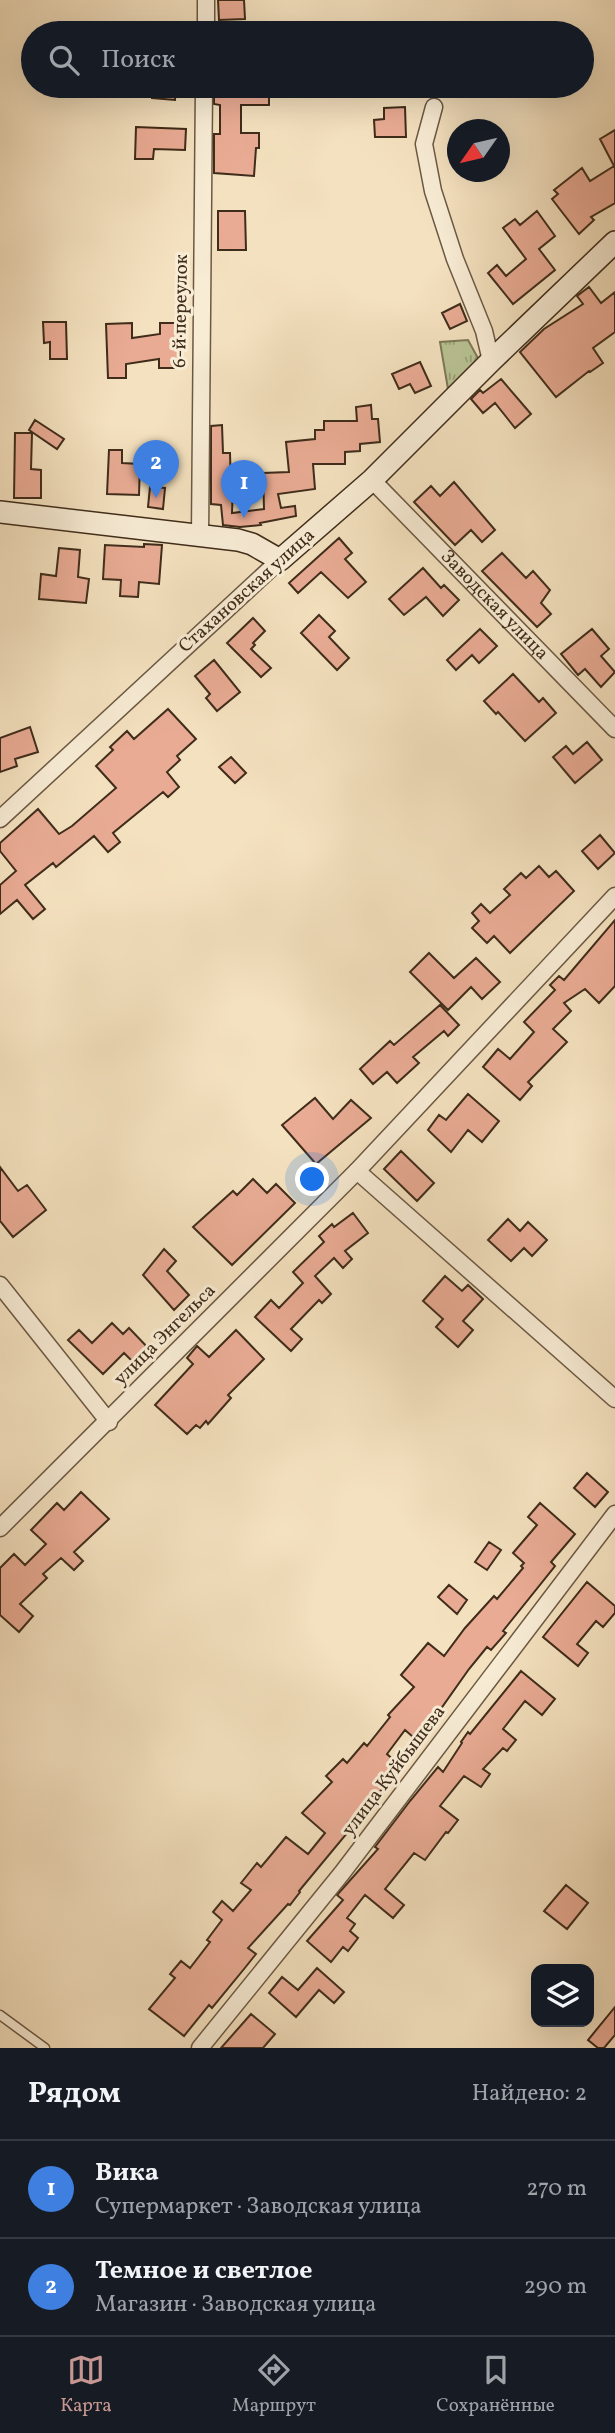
<!DOCTYPE html>
<html lang="ru">
<meta charset="utf-8">
<style>
:root{--surface:#171b24;--page:#242831;--text:#f1f3f6;--muted:#9ea1a6;--line:#363941;--accent:#c59692}
body{margin:0;font-family:Vollkorn,serif;background:var(--page);color:var(--text)}
.controls{position:absolute;right:21px;bottom:21px;display:grid;overflow:hidden;border-radius:14px;box-shadow:0 7px 28px #0002}
.controls button{width:63px;height:63px;display:grid;place-items:center;padding:0;border:0;border-bottom:2px solid var(--line);background:var(--surface);color:var(--text);font:35px sans-serif}
.compass{position:absolute;left:447px;top:119px;width:63px;height:63px;border-radius:50%;background:var(--surface);box-shadow:0 7px 28px #0002;rotate:236deg}
.you{position:absolute;left:313px;top:1180px;width:24px;height:24px;margin:-18px;border:5px solid #fff;border-radius:50%;background:#1a73e8;box-shadow:0 0 0 10px #1a73e833}
.badge{display:grid;place-items:center;width:46px;height:46px;border-radius:50%;background:var(--accent);color:#fff;font-size:23px;font-weight:700}
.pin{position:absolute;translate:-50% -58px;filter:drop-shadow(0 2px 4px #0008)}
.pin::after{content:'';position:absolute;top:37px;width:24px;height:21px;background:inherit;clip-path:polygon(0 0,100% 0,50% 100%)}
.list{margin:0;padding:0;list-style:none}
h2{display:flex;justify-content:space-between;align-items:center;height:91px;margin:0;padding:0 28px;font-size:30px}
h2 small{font-size:23px;font-weight:400;color:var(--muted)}
.list li{display:grid;grid-template-columns:46px 1fr auto;gap:21px;align-items:center;box-sizing:border-box;height:98px;padding:0 28px;border-top:2px solid var(--line)}
.list b{display:block;font-size:26px;white-space:nowrap}
.list p{margin:0;font-size:23px;white-space:nowrap;color:var(--muted)}
.list em{font-size:23px;font-style:normal;color:var(--muted)}
.icon{flex:none;width:38px;height:38px;fill:none;stroke:currentColor;stroke-width:2;stroke-linecap:round;stroke-linejoin:round}
.map{position:relative;flex:none;width:615px;height:2048px;overflow:hidden}
.search{position:absolute;background:var(--surface);box-shadow:0 7px 28px #0002;left:21px;right:21px;top:21px;height:77px;display:flex;align-items:center;gap:18px;box-sizing:border-box;padding:0 24px;border-radius:38px;color:var(--muted);font-size:26px}
.sheet{height:287px;background:var(--surface)}
nav{display:flex;justify-content:space-around;align-items:center;box-sizing:border-box;height:98px;border-top:2px solid var(--line);background:var(--surface);font-size:19px;color:var(--muted)}
nav a{display:grid;justify-items:center;gap:4px}
nav .on{color:var(--accent)}
.map>svg:first-child{display:block}
.park{fill:url(#park-tufts);stroke:#7c7857;stroke-width:2}
.building{fill:#e9ab94;stroke:#3f2c1a;stroke-width:2}
.lines{fill:none;stroke-linecap:round;stroke-linejoin:round}
.lane-casing{stroke:#6c5943;stroke-width:11}
.street-casing{stroke:#6c5943;stroke-width:19}
.secondary-casing{stroke:#3f2c1a;stroke-width:24}
.lane{stroke:#f8ecd5;stroke-width:8}
.street{stroke:#f8ecd5;stroke-width:16}
.secondary{stroke:#f8ecd5;stroke-width:21}
.labels{text-anchor:middle;dominant-baseline:central;stroke-width:6;stroke-linejoin:round;paint-order:stroke}
.street-label{font-size:19px;fill:#3f2c1a;stroke:#f8ecd5}
</style>
<div class="map">
<svg width="615" height="2048" viewBox="0 0 615 2048">
<defs>
<pattern id="park-tufts" width="24" height="20" patternUnits="userSpaceOnUse" patternTransform="scale(1.75)"><rect width="24" height="20" fill="#b9c394"/><path d="M3 7l-1-3M5 7V3M7 7l1-3M15 17l-1-3M17 17v-4M19 17l1-3" fill="none" stroke="#989f78"/></pattern>
</defs>
<rect width="100%" height="100%" fill="#f4e1bf"/>
<filter id="stains"><feTurbulence type="fractalNoise" baseFrequency=".00286" numOctaves="4"/><feColorMatrix values="0 0 0 0 .2 0 0 0 0 .09 0 0 0 0 .02 0 0 0 .5 -.17"/></filter>
<radialGradient id="worn" r=".72"><stop offset=".6" stop-color="#630" stop-opacity="0"/><stop offset="1" stop-color="#630" stop-opacity=".3"/></radialGradient>
<path class="park" d="M468,340L479,360L448,389L440,342Z"/>
<path class="building" d="M218,0H244L245,19L219,20Z
M152,86H176L175,100L152,98Z
M214,86H269V105H241V133H259V148H256L254,176L214,173V134H220V105L214,104Z
M405,107L406,137H375L374,120L384,119V108Z
M136,127L186,129L185,150L154,149L153,159H135Z
M615,130V203L591,217L594,220L579,234L552,199L558,194L554,190L582,168L590,181L614,166L600,139Z
M218,211H245L246,250H218Z
M537,211L555,236L539,249L555,270L513,304L488,273L497,265L506,276L526,259L503,228L515,219L520,225Z
M589,287L601,303L615,292V332L593,348L603,363L590,372L589,371L556,397L520,352L544,329L583,304L577,296Z
M460,304L467,321L450,329L442,313Z
M43,322H66L67,359H50V342L44,343Z
M132,323V338L160,334V323H181V368H159V359L126,364V378H108L106,324Z
M420,362L431,386L415,393L410,384L399,389L392,374Z
M501,379L531,414L515,428L495,403L483,413L471,399L480,390L483,393Z
M371,405L372,419H378L380,442L360,444V451L345,452V464H313L315,489L278,494L281,508L295,506L296,516L260,523L261,525L240,527L223,525L221,505L211,504V426L222,425L223,453H230L231,487H233L232,513L264,509L263,473L289,472L286,442L315,439V430H324V421H357L356,407Z
M35,420L64,439L57,449L29,430Z
M15,433H32L31,469L41,470V498H14Z
M109,450H122V463L140,464L139,495L107,494Z
M454,482L495,530L482,542L471,530L455,545L414,502L431,486L440,496Z
M150,487L165,488L163,509L148,507Z
M339,538L352,553L345,559L366,582L348,598L321,572L298,593L289,583Z
M144,544L162,545L159,584L139,582L138,597L120,596L121,580L103,579L105,545L144,547Z
M59,548L80,550L78,577L89,579L86,603L39,599L41,574L56,576Z
M502,553L526,578L533,571L550,590L541,603L551,614L537,627L482,571Z
M423,568L441,588L444,585L459,600L443,616L426,597L404,615L389,599Z
M319,615L335,631L329,637L349,658L337,670L301,633Z
M253,618L265,631L253,643L255,645L251,649L271,668L261,677L227,643Z
M480,629L497,646L479,663L472,655L456,670L447,660Z
M592,629L609,649L601,656L615,672L601,687L585,669L578,675L561,654Z
M214,660L240,692L217,711L206,698L210,694L195,676Z
M513,674L539,702L543,698L556,713L525,741L498,712L496,714L484,701Z
M168,709L196,739L177,756L180,760L167,772L179,787L168,797L163,792L113,833L120,842L108,852L94,836L56,867L53,863L25,885L45,909L33,919L17,900L0,914V885L16,871L0,851V843L38,809L59,834L72,826L116,788L96,766L113,750L110,747L127,731L134,739Z
M30,727L38,752L15,759L17,766L0,772V738Z
M587,742L602,760L575,783L553,757L566,746L573,754Z
M231,757L246,773L235,783L219,767Z
M600,835L615,853L598,869L582,851Z
M539,866L549,877L556,871L574,891L510,953L494,936L487,943L472,928L479,921L472,913L481,904L490,913L510,895L504,889L521,873L526,878Z
M615,920V986L599,1003L585,989L564,1003L571,1011L553,1029L567,1042L528,1082L532,1086L520,1100L483,1067L498,1049L510,1059L534,1032L524,1022L555,990L550,985L559,976L564,980Z
M429,953L454,978L476,958L500,982L482,999L471,987L448,1010L410,972Z
M440,1005L459,1025L448,1036L444,1031L413,1057L419,1063L397,1083L387,1072L373,1084L360,1069L390,1041L394,1045Z
M468,1094L499,1121L482,1142L468,1130L451,1152L428,1130L439,1115L446,1120Z
M315,1098L333,1119L351,1100L371,1118L316,1164L282,1125Z
M401,1151L434,1183L417,1201L384,1169Z
M0,1167L18,1191L27,1185L46,1210L13,1237L0,1221Z
M253,1179L267,1193L276,1184L295,1203L232,1265L193,1227L233,1191L237,1195Z
M353,1213L368,1233L345,1251L352,1259L343,1268L334,1258L315,1276L331,1294L322,1303L319,1300L291,1329L302,1339L291,1351L255,1317L271,1300L279,1308L303,1283L293,1272L324,1242L319,1236L332,1224L334,1227Z
M508,1219L520,1231L528,1222L547,1240L532,1256L524,1248L511,1261L488,1240Z
M164,1249L176,1261L167,1271L189,1295L174,1310L143,1275Z
M445,1276L462,1291L468,1285L483,1299L463,1321L473,1330L458,1347L436,1327L443,1319L423,1301Z
M112,1323L123,1334L129,1328L153,1353L139,1368L124,1353L103,1374L68,1340L79,1330L92,1343Z
M236,1330L264,1359L228,1395L231,1398L208,1424L206,1421L200,1428L196,1425L187,1434L155,1405L193,1364L187,1358L197,1346L209,1357Z
M587,1473L608,1492L595,1507L574,1488Z
M81,1492L109,1519L74,1552L83,1561L74,1570L61,1558L43,1574L47,1578L20,1604L33,1616L19,1632L0,1615V1568L14,1554L25,1565L46,1544L31,1530L57,1503L64,1510Z
M540,1503L575,1534L551,1562L555,1566L503,1631L506,1633L491,1650L487,1647L469,1669L440,1710L413,1737L405,1730L387,1754L397,1763L385,1776L391,1781L348,1822L353,1826L299,1891L300,1892L290,1905L288,1904L248,1948L256,1954L244,1969L212,2008L209,2005L184,2036L149,2009L175,1978L170,1974L181,1961L190,1968L210,1942L207,1940L222,1920L213,1912L222,1901L233,1911L251,1890L241,1883L257,1863L261,1867L286,1837L308,1854L325,1833L302,1813L332,1782L326,1776L343,1759L347,1763L364,1743L367,1746L390,1717L388,1715L414,1687L401,1675L428,1643L444,1656L465,1628L494,1596L497,1599L523,1568L521,1566L524,1563L513,1553L537,1525L528,1517Z
M489,1542L501,1550L487,1570L475,1562Z
M587,1582L615,1606V1613L603,1627L596,1621L577,1644L588,1653L578,1666L543,1637Z
M449,1585L467,1600L457,1614L438,1597Z
M521,1671L555,1699L542,1715L525,1701L503,1729L516,1740L507,1751L503,1748L483,1769L490,1774L481,1787L464,1776L440,1806L458,1820L448,1833L446,1832L425,1860L414,1853L385,1889L404,1905L393,1918L365,1895L347,1918L355,1924L350,1931L358,1938L348,1951L343,1947L331,1962L307,1941L343,1900L337,1895L378,1849L375,1847L410,1801L438,1767L443,1772L462,1743L461,1742L468,1732L470,1734Z
M566,1885L588,1903L567,1929L544,1911Z
M317,1968L344,1992L334,2003L319,1990L296,2017L269,1993L282,1977L298,1990Z
M615,2007V2035L604,2048H598L588,2040Z
M251,2014L275,2034L263,2048H221Z"/>
<g class="lines">
<g class="lane-casing">
<path id="lane" d="M0,2015L45,2048"/>
</g>
<g class="street-casing">
<g id="street">
<path d="M206,33V0"/>
<path d="M434,107L424,144L433,191L455,259L484,331L491,361"/>
<path id="s1" d="M372,480L615,729"/>
<path d="M200,536L204,86"/>
<path d="M0,819L280,560"/>
<path d="M357,1171L615,1399"/>
<path d="M0,1285L109,1422"/>
<path d="M0,1528L357,1171L615,896"/>
<path d="M200,2048L342,1873L615,1514"/>
</g>
</g>
<g class="secondary-casing">
<path id="secondary" d="M0,512L238,540L252,544L280,560L372,480L491,361L615,242"/>
</g>
<use href="#lane" class="lane"/>
<use href="#street" class="street"/>
<use href="#secondary" class="secondary"/>
</g>
<g class="labels">
<g class="street-label">
<text transform="translate(181 311) rotate(-89)">6-й переулок</text>
<text transform="translate(247 591) rotate(-42)">Стахановская улица</text>
<text stroke="none"><textPath href="#s1" startOffset="175">Заводская улица</textPath></text>
<text transform="translate(165 1335) rotate(-45)">улица Энгельса</text>
<text transform="translate(394 1771) rotate(-53)">улица Куйбышева</text>
</g>
</g>
<rect width="100%" height="100%" filter="url(#stains)"/>
<rect width="100%" height="100%" fill="url(#worn)"/>
</svg>
<div class="controls">
<button><svg class="icon" aria-label="layers" viewBox="0 0 24 24"><path d="M12 4l9 5-9 5-9-5zM3 14l9 5 9-5"/></svg></button>
</div>
<svg class="compass" viewBox="-18 -18 36 36"><path d="M0-13l5 13h-10z" fill="#e53935"/><path d="M0 13l5-13h-10z" fill="#9ea1a6"/></svg>
<div class="you"></div>
<div class="pin badge" style="left:244px;top:518px;background:#3f7fe0">1</div>
<div class="pin badge" style="left:156px;top:498px;background:#3f7fe0">2</div>
<div class="search"><svg class="icon" aria-label="search" viewBox="0 0 24 24"><circle cx="10" cy="10" r="6"/><path d="M15 15l6 6"/></svg>Поиск</div>
</div>
<section class="sheet">
<h2>Рядом<small>Найдено: 2</small></h2>
<ul class="list">
<li><span class="badge" style="background:#3f7fe0">1</span><div><b>Вика</b><p>Супермаркет · Заводская улица</p></div><em>270 m</em></li>
<li><span class="badge" style="background:#3f7fe0">2</span><div><b>Темное и светлое</b><p>Магазин · Заводская улица</p></div><em>290 m</em></li>
</ul>
</section>
<nav>
<a class="on"><svg class="icon" aria-label="map" viewBox="0 0 24 24"><path d="M3 6l6-2 6 2 6-2v14l-6 2-6-2-6 2zM9 4v14M15 6v14"/></svg>Карта</a>
<a><svg class="icon" aria-label="directions" viewBox="0 0 24 24"><path d="M12 3l9 9-9 9-9-9zM9 14v-3h6M13 9l2 2-2 2"/></svg>Маршрут</a>
<a><svg class="icon" aria-label="saved" viewBox="0 0 24 24"><path d="M7 4h10v16l-5-4-5 4z"/></svg>Сохранённые</a>
</nav>
